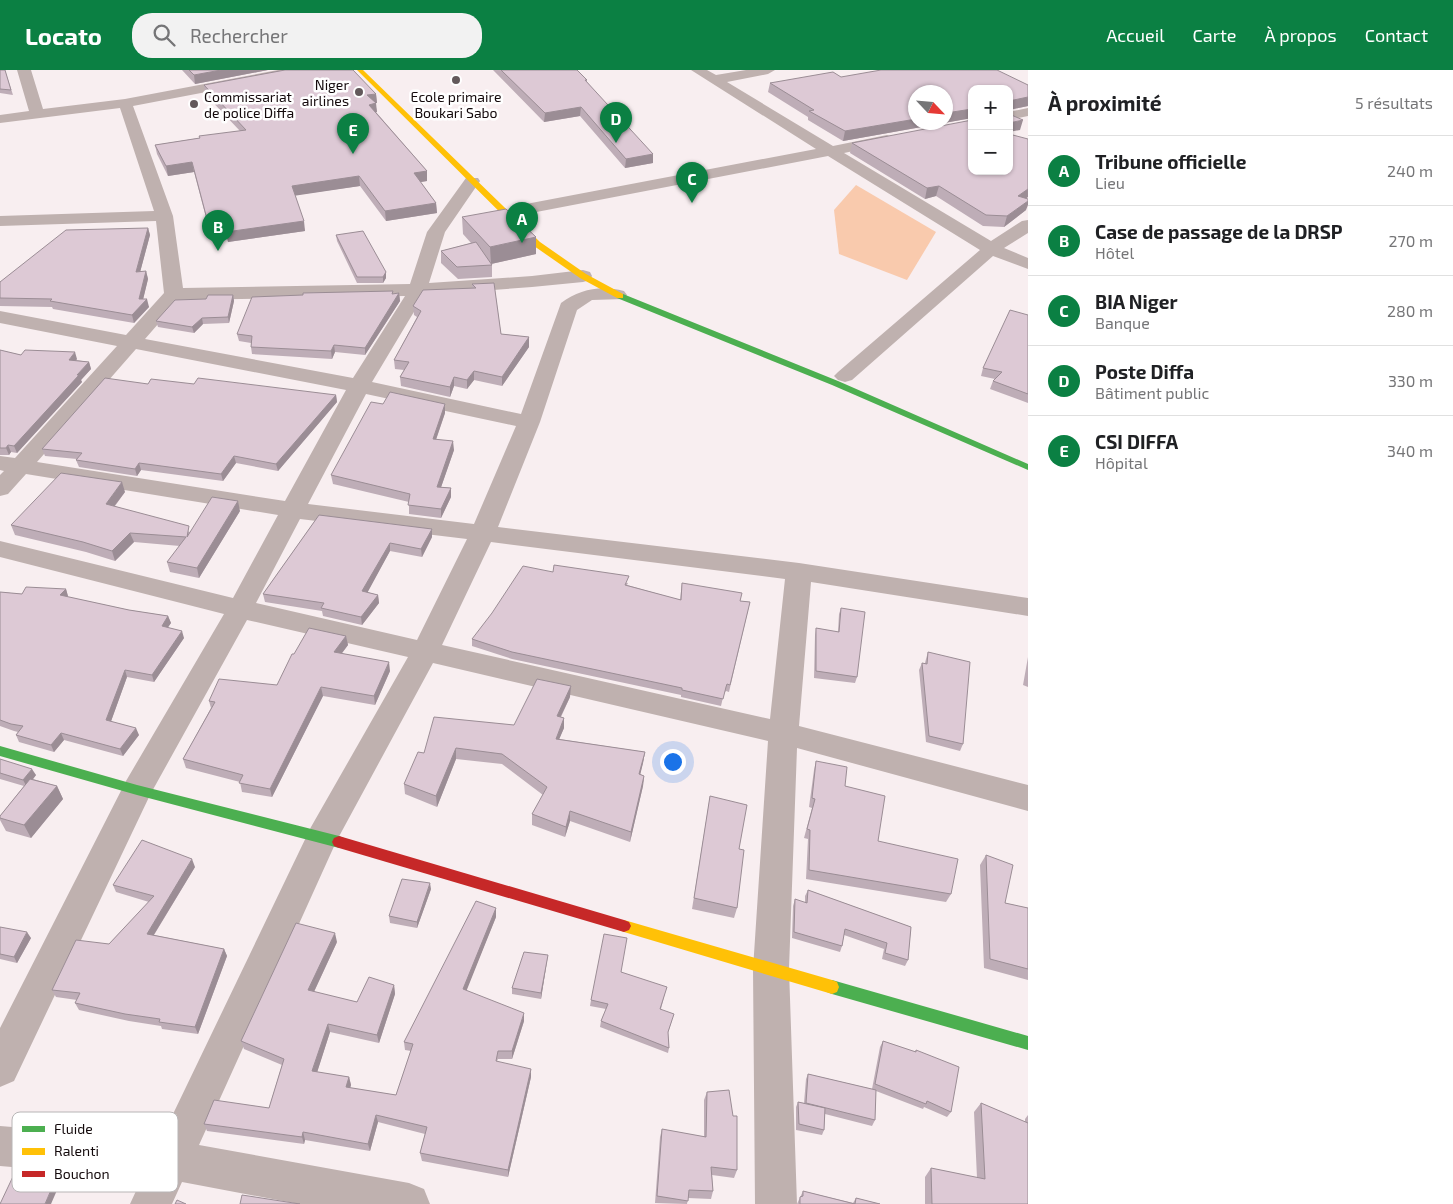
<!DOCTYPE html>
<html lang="fr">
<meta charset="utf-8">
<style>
:root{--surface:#fff;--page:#f2f2f2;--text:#202124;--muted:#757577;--line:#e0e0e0;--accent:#0b8043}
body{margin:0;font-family:"Exo 2",sans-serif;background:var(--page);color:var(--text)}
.controls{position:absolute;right:15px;top:15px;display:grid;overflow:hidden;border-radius:10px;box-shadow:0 1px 4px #0004}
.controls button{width:45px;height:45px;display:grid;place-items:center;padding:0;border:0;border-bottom:1px solid var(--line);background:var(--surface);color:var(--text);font:25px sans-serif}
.compass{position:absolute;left:908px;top:15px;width:45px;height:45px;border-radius:50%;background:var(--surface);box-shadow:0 1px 4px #0004;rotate:116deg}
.you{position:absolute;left:672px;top:691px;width:18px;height:18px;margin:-12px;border:4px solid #fff;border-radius:50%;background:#1a73e8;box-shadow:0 0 0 8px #1a73e833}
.badge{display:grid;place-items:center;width:32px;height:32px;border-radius:50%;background:var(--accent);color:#fff;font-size:16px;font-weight:700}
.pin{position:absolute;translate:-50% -41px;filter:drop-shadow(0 1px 2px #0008)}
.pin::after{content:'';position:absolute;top:26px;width:18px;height:15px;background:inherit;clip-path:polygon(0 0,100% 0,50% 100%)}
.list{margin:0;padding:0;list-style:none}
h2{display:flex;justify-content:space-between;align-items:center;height:65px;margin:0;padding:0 20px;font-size:21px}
h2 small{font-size:16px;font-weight:400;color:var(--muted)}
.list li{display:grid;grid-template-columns:32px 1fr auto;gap:15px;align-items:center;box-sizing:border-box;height:70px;padding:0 20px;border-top:1px solid var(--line)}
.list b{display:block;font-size:19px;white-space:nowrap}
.list p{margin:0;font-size:16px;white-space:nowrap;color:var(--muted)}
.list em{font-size:16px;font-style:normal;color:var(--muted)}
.icon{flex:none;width:28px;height:28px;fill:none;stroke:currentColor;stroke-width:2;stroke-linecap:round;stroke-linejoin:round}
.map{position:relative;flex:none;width:1028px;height:1134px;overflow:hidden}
header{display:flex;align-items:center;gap:30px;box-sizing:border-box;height:70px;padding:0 25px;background:var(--accent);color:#fff}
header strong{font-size:24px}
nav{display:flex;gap:28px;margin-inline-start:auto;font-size:18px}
.search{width:350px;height:45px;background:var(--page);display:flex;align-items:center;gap:12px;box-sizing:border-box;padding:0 18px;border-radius:20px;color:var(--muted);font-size:19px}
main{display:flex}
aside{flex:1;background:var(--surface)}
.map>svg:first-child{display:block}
.green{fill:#f9caad}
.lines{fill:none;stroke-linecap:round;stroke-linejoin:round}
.street{fill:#bfb1af;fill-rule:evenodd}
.fast{fill:#4caf50;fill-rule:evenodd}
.slow{fill:#ffc107;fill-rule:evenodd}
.jam{fill:#c62828;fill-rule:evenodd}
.wall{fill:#beadb7}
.shaded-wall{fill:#9b8d95}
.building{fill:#ddc9d5;stroke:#9b8d95}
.poi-dot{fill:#63595b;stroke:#fff;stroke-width:2}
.labels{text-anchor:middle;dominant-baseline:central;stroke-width:5;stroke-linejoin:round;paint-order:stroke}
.far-poi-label{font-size:14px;fill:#13090b;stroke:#fff;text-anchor:end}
.key{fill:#fff;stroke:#b8b5b6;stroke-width:1}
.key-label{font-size:14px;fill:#13090b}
</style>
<header>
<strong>Locato</strong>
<div class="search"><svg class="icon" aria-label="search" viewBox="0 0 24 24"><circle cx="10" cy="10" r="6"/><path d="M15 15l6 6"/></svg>Rechercher</div>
<nav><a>Accueil</a><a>Carte</a><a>À propos</a><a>Contact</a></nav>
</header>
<main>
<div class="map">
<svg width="1028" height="1134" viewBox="0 0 1028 1134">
<rect width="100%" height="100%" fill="#f8eef0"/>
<path class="green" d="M856,115L936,162L907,210L839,184L834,140Z"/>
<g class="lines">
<path class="street" d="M17,0H31L43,39L125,29L278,0H307L300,4L133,36L173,146L183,218L410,214L427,162L466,108H478L480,111L445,162L429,213L532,206L583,200L590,202L592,206L590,210L583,212L532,217L424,225L372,312L521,344L561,233C580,219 601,215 624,221L627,225L624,229L592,230L577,240L540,352L498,457L799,493L1028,528V546L811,512L799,656L1028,715V741L797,678L789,899L797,1134H755L753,899L768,671L433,593L336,772L199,1075L409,1113L424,1119L430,1134H299L182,1112L172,1134H130L142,1108L0,1096V1056L161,1069L311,757L408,587L247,550L150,725L14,1011L0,1017V958L126,711L224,544L0,487V471L233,528L278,445L26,404L8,424L0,426V405L4,401L0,400V386L15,388L117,276L0,253V241L126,265L164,223L156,151L0,156V146L154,141L120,38L0,53V45L29,41ZM405,226L353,308L145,269L179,230ZM136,279L346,320L285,431L37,392ZM366,324L516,356L474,454L308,434ZM300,449L467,469L417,570L256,533ZM491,472L785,509L770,649L442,575Z
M691,0H707L716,5L746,0H775L768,4L727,12L833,76L887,65L892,67L895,70L892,73L844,83L991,171L1022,151L1028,150V163L1004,178L1028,188V199L993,186L852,310L845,312L838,310L834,306L838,302L980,180L828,86L526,144L520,143L518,139L520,135L526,134L816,79Z
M1028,38V46L1009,50V42Z"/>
<path class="fast" d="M617,224H623L838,311L1028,394V400L832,315L617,228Z
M0,676L137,715L339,766L344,768L346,772L344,776L339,778L137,725L0,686Z
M832,910L1028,966V980L832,924L827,922L825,917L827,912Z"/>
<path class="slow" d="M357,0H363L540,172L586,204L623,224V228H617L580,208L534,176Z
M624,850L832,910L837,912L839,917L837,922L832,924L624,862L619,860L617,856L619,852Z"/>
<path class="jam" d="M339,766L624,850L629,852L631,856L629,860L624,862L339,778L334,776L332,772L334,768Z"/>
</g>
<path class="wall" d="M0,0H5L13,25L0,23Z
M182,0H268L195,14Z
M493,0H577L587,10V12L653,93L625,98L580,46L544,52Z
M841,7L1028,15V36L1009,40L972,19V48L843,71L808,50V47L768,22L770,13Z
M204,15L376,24L377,33H375L377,42H376L427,101V111L420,112L436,133L437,143L386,151L360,116L295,125L305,161L228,172L225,156L209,159L194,102L168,106L157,84L155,75L199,68L240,61L205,24Z
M1028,69V127L1026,128V140L1004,157L983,156L936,126L925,129L850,83L852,73L972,101Z
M462,147L536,167V184L491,194L492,195V207L458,209L441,193V181L471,173L463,164Z
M148,158L150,165L140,202L146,201L148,209L143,229L149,237L134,253L53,239L52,237L0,236V212Z
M336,165L386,202V208L383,213H357L337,171Z
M494,213L501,264L529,267V277L502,316L474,310L467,319L454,316L450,327L401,316L400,307L404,300L395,299L394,290L417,247L414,245L413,236L472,218V214Z
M393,221V224L399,223L400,231L365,285L335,282L332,289L252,284L251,277V273L239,271L237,264L303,225Z
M233,225L234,231L229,253L203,254L194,263L158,257L156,251Z
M1028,245V333L990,319L993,311L995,309L981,306L983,298Z
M0,280L21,285L77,289L76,290L89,292L91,299L81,310L82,312L17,383L11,382L9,385H0Z
M148,314H194L336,325L337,332L278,401L236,393L223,411L141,400L137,406L79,397L76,390L77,389L45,386L42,379Z
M383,334H445V343L436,370L454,380L441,417L451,418V427L441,448L409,444V432L333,414L331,405Z
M125,422L115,436L190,462L240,441L199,508L170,502L167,492L180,476L134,472L115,491L86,482L15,465L11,455Z
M319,445L432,459V467L422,487L390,481L367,522L378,525L379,533L362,555L323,546L322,541L265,532L263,524Z
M553,502L628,513L627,515L680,530L682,513L740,531L750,532L729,622L726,621L724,623L721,636L681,627V625L512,589L472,576V569Z
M66,519L68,527L129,540L168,546L171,553L168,557L184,568L154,612L127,607L111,651L139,665L123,686L64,670L54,682L19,672L16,665L18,662L14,661L0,656V522L22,524Z
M841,538L857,607L855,613L814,608L815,565L816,558L838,562L839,544Z
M346,566L348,575L342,583L390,601L375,635L323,626L272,727L242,722L240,712L186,698L183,689L211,638L209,631L277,615L294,584Z
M928,582L963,674L960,681L926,672L919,600L922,593H925L926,589Z
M1028,587V617L1023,615Z
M570,627L561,647L564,648V658L559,669L645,682L643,693L640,704L644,706L643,716L630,772L570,751L565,767L532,755V744L543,725L502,694L456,689L437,737L405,724L404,714L424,683L514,655Z
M0,689L36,705L33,709L57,716L63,729L31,768L6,761L0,750V746L24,716L0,709Z
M816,691L845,716L878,771L951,824L946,832L806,809L808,769L804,768L812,738L809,737L814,700Z
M710,726L739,779L737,838L734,848L692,839Z
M986,785L1005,833L1028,838V910L984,898L980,795Z
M195,797L154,865L224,879L227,886L198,964L162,959L161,956L129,951L79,940L75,933L77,930L56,927L52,920L109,874L149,832L116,822L113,815Z
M431,819L417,858L390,853L389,846Z
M808,820L911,857L908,890L905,896L882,889L884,879L844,865L842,876L840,882L792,868L793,836L795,829L805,833V826Z
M496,838V847L466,920L524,951L512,989H498L497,991L531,1007L508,1107L422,1091L420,1083L425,1064L378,1052L370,1081L305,1070L304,1074L207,1061L204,1054L269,1038L282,995L244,979L241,971L337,872L314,922L357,932L394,915L395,924L379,973L330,962L317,1002L349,1007L351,1015L350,1018L396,1025L411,981L405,980L404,972Z
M0,857L31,868L17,893L0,889Z
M548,885L547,891L541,929L512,924V918Z
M621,902L665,923L661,939L672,950L668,963L669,978L668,983L600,957L601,951L606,939L590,936L591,930Z
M883,971L915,982L916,980L951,1042L947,1047L924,1037L923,1039L876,1021L875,1050L872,1056L825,1044L824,1060L822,1065L796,1060V1037L798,1032L804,1033L806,1009L808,1004L872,1019L880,977Z
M707,1022L737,1100L734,1108L712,1105L713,1121L711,1129L688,1128L687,1134L655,1133L660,1067L662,1059L704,1067V1030Z
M981,1033L1025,1052V1049L1028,1045V1134H925V1107L931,1098L977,1108L974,1042Z
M803,1121L853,1133L856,1128L880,1134H797Z"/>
<path class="shaded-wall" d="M221,0H268L195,14L194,5Z
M376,24L377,33L368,34L367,25Z
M1028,27V36L1009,40V31Z
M376,33L377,42L370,43L369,35Z
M581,37L580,46L544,52L545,43Z
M972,39V48L843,71L845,61L916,49V52H946V43Z
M1023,50L1020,60L1009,62V53Z
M653,84V93L625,98L626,89Z
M192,92L194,102L168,106L166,96Z
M427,101V111L415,113L414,103Z
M359,106L360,116L293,126L292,116Z
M939,116L936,126L925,129L927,118Z
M1028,119V127L1015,136L1018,126Z
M1028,131V135L1026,140L1004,157L1007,146Z
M436,133L437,143L386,151L385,141Z
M224,146L226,156L209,159L207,149Z
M304,151L305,161L228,172L226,162Z
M148,158L150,165L138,210L136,202Z
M536,167V184L491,194L490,177Z
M146,201L148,209L142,234L147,229L149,237L134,253L132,245L139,229Z
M386,202V208L383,213V207Z
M399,223L400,231L365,285V278Z
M233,225L234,231L229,253L228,247Z
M202,248L203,254L194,263L192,257Z
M529,267V277L502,316V307Z
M334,275L335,282L332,289L331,281Z
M75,282L77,289L71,297L69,290Z
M89,292L91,299L81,310L82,312L17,383L14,376Z
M474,301V310L467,319V310Z
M454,307V316L450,327V317Z
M336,325L337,332L278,401L276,394Z
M445,334V343L433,378V369Z
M453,371L454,380L438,426L437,417Z
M8,375L11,382L9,385L6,378Z
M234,386L236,393L223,411L221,404Z
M139,393L141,400L137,406L135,399Z
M122,412L125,422L109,443L106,434Z
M451,418V427L441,448V439Z
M238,431L240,441L199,508L197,498Z
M432,459V467L422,487L421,479Z
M130,463L134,472L115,491L112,481Z
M390,473V481L364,529L362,521Z
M66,519L68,526L62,532L60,525Z
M378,525L379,533L362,555L361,547Z
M168,546L171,553L164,563L162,556Z
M182,561L184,568L154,612L152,605Z
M346,566L348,575L336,591L334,582Z
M389,592L390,601L375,635L374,626Z
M125,600L127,607L109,657L106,650Z
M571,616L570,627L556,656L557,646Z
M321,617L323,626L272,727L270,719Z
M564,648V658L555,679L556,669Z
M136,658L139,665L123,686L120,679Z
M61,663L64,670L54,682L51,675Z
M456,678V689L437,737L436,726Z
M645,682L643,693L638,714L639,704Z
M32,699L36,705L27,717L23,710Z
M644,706L643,716L630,772L631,762Z
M57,716L63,729L31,768L24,755Z
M570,741V751L565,767L566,757Z
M192,789L195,797L150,871L147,864Z
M430,813L431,819L417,858V852Z
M496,838V847L464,927L463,919Z
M27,862L31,868L17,893L14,887Z
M335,863L337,872L311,928L308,920Z
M224,879L227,886L198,964L195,957Z
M548,885L547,891L541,929V923Z
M394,915L395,924L379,973L377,965Z
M524,943V951L512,989V981Z
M328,954L330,962L315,1009L312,1001Z
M531,999V1007L508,1107V1100Z
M349,1007L351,1015L348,1025L346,1017Z
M376,1045L378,1052L370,1081L368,1074Z
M303,1062L305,1070L304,1074L302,1067Z
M57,1106L61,1111L51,1134H45Z"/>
<path class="building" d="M0,0H5L11,20L0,19Z
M189,0H221L194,5Z
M285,0H353L376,24L367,25L376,33L369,35L427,101L414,103L436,133L385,141L359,106L292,116L304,151L226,162L224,146L207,149L192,92L166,96L155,75L200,68L199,66L246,60L204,15Z
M501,0H577L587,10H585L653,84L626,89L581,37L545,43Z
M881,0H997L1028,15V27L1009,31V19H972V39L946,43V22H916V49L845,61L809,41L814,40L770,13L833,2L841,7Z
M1009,44L1023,50L1009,53Z
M972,50V101H1009V64L1028,69V119L1018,126L1028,129V131L1007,146L986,145L939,116L927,118L852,73Z
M506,139L536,167L490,177L462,147Z
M148,158L136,202L146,201L139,229H147L132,245L50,231L52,229L0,228V212L66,160Z
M363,161L386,202L383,207H357L336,165Z
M476,172L492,195L457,197L441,181Z
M494,213L501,264L529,267L502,307L474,301L467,310L454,307L450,317L400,307L409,292L394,290L421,241L413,236L423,220L476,218L472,214Z
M393,221L392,224L399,223L365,278L334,275L331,281L251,277L252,266L237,264L252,227L303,225V223Z
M208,225H233L228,247L202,248L192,257L156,251L175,230L206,229Z
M1010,240L1028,245V324L993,311L1002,302L983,298Z
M0,280L21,285L25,280L75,282L69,290L89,292L77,305H79L14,376L8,375L6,378H0Z
M105,308L148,314L151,309L194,314L198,308L336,325L276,394L234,386L221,404L139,393L135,399L76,390L82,383L42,379Z
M390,322L445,334L433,369L453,371L437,417L451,418L441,439L408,435L410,424L331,405L371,332L383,334Z
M61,403L122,412L106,434L189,456L187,467L212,427L238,431L197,498L167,492L186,467L130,463L112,481L83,472L11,455Z
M319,445L432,459L421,479L390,473L362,521L378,525L361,547L321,538L324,533L263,524Z
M554,495L629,506L625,515L681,530L682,513L742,523L740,531L750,532L730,615L727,614L726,617L723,629L682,620V618L512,582L472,569L492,543L523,496L553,502Z
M26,517L66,519L60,525L129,540L168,546L162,556L182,561L152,605L125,600L106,650L136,658L120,679L61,663L51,675L16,665L23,656L11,654L0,650V522L22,524Z
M841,538L865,542L857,607L816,601V558L839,562Z
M309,558L346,566L334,582L389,592L374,626L321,617L270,719L239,713L243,705L183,689L215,632L209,631L219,609L277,615L292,584H294Z
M928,582L970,592L963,674L929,666L922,593L927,594Z
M537,609L571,616L557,646L564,648L556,669L645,682L639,704L644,706L631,762L570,741L566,757L532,744L547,717L502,684L456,678L436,726L404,714L418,682L424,683L434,647L514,655Z
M0,689L32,699L23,710L0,703Z
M816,691L847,697L845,716L885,726L878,771L958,789L951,824L809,800L810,760L807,759L815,729L812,728Z
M30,709L57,716L24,755L0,748V746Z
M710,726L747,735L739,779L744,780L737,838L694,828Z
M142,770L192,789L147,864L224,879L195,957L159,952L160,949L125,944L75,933L80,923L52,920L76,870L109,874L154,826L113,815Z
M986,785L1013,795L1005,833L1028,838V899L990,889Z
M402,809L430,813L417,852L389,846Z
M808,820L911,857L908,890L885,883L887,873L845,859L842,876L794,862L795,829L807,833Z
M476,831L496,838L463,919L524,943L512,981H498L496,991L531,999L508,1100L420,1083L427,1057L376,1045L368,1074L303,1062L302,1067L204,1054L214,1030L269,1038L284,989L241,971L296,853L335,863L308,920L357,932L369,907L394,915L377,965L328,954L312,1001L349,1007L346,1017L396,1025L413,974L404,972Z
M0,857L27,862L14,887L0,884Z
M604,864L627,868L621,902L667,917L660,939L674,944L668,962L669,978L601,951L608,934L591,930Z
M524,882L548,885L541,923L512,918Z
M883,971L916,982V980L959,997L951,1042L927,1031L926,1034L875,1014Z
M808,1004L876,1020L875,1050L806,1033Z
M729,1020L733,1046H737V1100L711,1097L713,1121L689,1120L688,1131L657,1126L662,1059L706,1067L707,1022Z
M798,1032L825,1038L824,1060L799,1054Z
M981,1033L1028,1053V1134H932L931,1098L985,1109Z
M17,1098L57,1106L45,1134H0Z
M803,1121L855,1134L856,1128L880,1134H800V1127L803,1126Z
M242,1125L300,1134H240Z
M177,1130L186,1134H175Z"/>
<g class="poi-dot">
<circle cx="456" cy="10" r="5"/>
<circle cx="359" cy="22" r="5"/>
<circle cx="194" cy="34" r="5"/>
</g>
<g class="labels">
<g class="far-poi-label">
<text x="349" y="14">Niger<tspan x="349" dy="16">airlines</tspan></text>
<text x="204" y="26" text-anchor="start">Commissariat<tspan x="204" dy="16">de police Diffa</tspan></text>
<text x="456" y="26" text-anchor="middle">Ecole primaire<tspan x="456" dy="16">Boukari Sabo</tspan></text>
</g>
</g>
<rect x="12" y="1042" width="166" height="80" rx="8" class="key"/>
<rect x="22" y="1056" width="23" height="6" fill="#4caf50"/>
<rect x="22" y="1078" width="23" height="7" fill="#ffc107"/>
<rect x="22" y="1101" width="23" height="6" fill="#c62828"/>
<g class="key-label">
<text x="54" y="1064">Fluide</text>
<text x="54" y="1086">Ralenti</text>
<text x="54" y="1109">Bouchon</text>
</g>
</svg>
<div class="controls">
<button>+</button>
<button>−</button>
</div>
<svg class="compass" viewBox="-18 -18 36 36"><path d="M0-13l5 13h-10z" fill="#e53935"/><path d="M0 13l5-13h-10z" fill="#757577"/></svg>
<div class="you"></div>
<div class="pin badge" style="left:522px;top:173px">A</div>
<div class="pin badge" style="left:218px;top:181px">B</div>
<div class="pin badge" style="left:692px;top:133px">C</div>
<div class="pin badge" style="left:616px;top:73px">D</div>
<div class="pin badge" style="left:353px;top:84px">E</div>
</div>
<aside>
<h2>À proximité<small>5 résultats</small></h2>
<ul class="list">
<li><span class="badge">A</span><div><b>Tribune officielle</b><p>Lieu</p></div><em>240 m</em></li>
<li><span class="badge">B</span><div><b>Case de passage de la DRSP</b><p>Hôtel</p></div><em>270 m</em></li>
<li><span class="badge">C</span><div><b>BIA Niger</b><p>Banque</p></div><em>280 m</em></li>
<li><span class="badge">D</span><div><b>Poste Diffa</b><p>Bâtiment public</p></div><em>330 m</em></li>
<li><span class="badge">E</span><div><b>CSI DIFFA</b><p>Hôpital</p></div><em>340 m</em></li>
</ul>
</aside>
</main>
